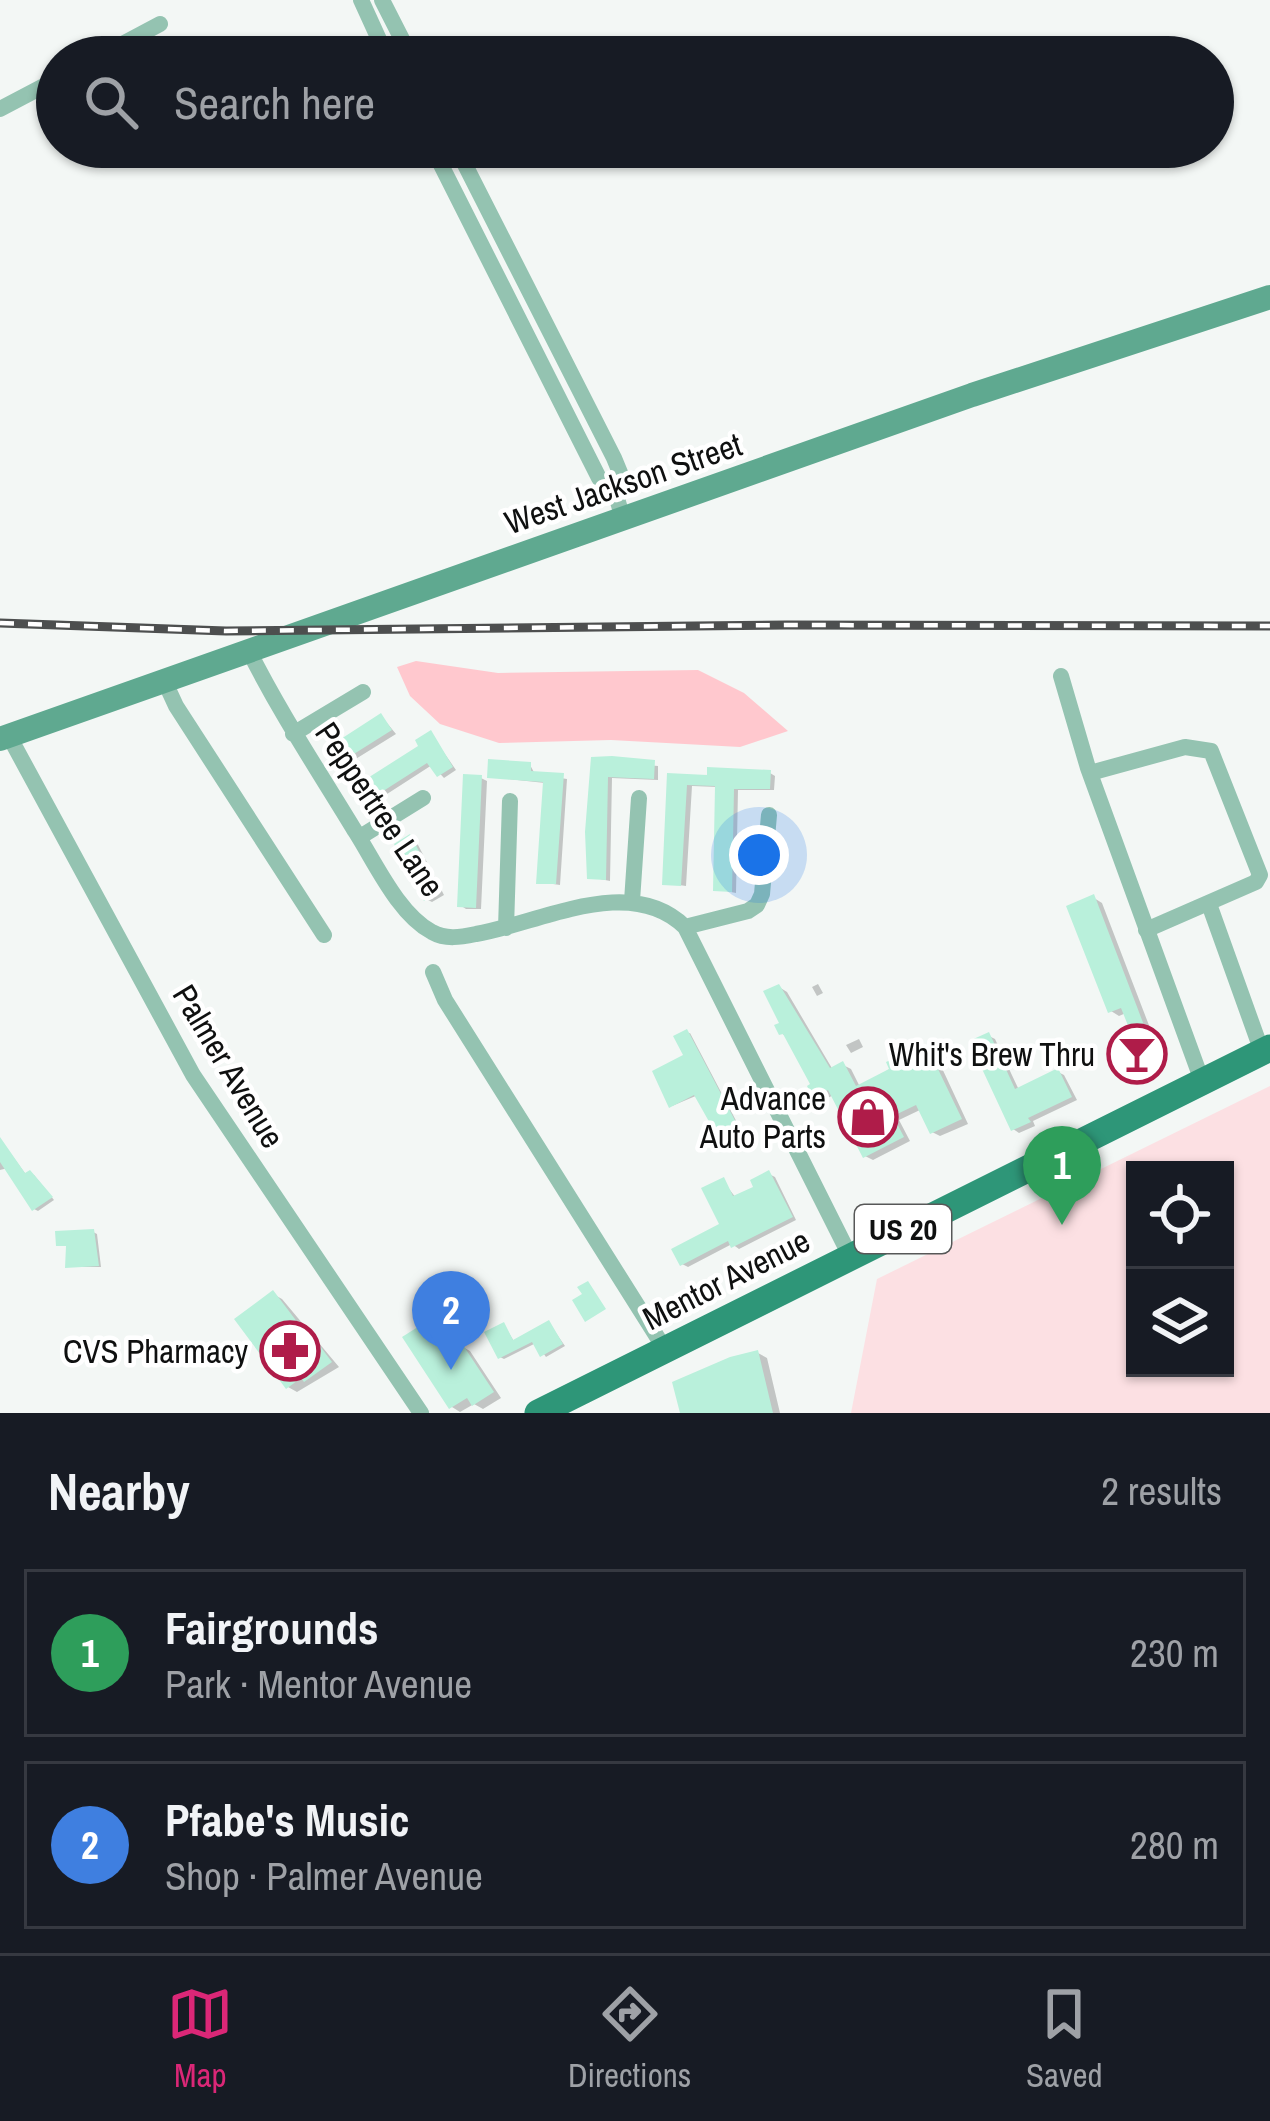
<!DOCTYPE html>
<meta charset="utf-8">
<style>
:root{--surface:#171b24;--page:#242831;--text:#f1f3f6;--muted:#9ea1a6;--line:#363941;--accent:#db2777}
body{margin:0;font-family:"Archivo Narrow",sans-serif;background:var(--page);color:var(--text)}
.controls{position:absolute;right:36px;bottom:36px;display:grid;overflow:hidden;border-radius:0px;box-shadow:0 3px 9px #0004}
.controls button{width:108px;height:108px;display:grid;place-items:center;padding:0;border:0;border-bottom:3px solid var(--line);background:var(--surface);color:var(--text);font:60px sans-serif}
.you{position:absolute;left:759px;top:855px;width:42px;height:42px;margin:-30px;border:9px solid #fff;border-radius:50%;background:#1a73e8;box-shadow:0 0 0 18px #1a73e833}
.badge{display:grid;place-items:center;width:78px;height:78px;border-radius:50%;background:var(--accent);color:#fff;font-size:39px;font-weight:700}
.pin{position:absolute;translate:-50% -99px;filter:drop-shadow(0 3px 6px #0008)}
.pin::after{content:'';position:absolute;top:63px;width:42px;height:36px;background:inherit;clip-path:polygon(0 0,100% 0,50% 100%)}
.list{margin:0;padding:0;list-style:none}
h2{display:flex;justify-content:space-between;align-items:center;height:156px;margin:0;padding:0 48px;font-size:51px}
h2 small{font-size:39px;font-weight:400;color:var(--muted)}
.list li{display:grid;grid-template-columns:78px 1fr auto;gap:36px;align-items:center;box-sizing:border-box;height:168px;margin:0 24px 24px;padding:0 24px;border:3px solid var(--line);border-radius:0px}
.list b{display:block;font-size:45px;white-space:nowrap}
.list p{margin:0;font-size:39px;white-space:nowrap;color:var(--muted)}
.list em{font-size:39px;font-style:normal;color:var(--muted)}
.icon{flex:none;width:66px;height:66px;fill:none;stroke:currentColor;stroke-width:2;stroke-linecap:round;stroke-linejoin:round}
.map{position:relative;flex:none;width:1270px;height:1413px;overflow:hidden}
.search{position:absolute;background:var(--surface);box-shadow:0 3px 9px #0004;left:36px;right:36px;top:36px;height:132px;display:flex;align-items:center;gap:30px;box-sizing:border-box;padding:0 42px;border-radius:66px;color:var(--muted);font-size:45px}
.sheet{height:540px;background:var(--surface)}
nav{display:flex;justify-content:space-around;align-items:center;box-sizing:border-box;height:168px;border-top:3px solid var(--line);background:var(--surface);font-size:33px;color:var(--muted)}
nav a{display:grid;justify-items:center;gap:6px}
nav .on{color:var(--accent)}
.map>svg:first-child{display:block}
.green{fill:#fce0e3;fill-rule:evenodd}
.water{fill:#ffc8ce}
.shadow{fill:#0003}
.building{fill:#b9f0db}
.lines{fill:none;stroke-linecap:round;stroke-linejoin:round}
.street{stroke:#94c3b1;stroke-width:16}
.secondary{stroke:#5fa990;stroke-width:24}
.primary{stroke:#2e9678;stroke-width:27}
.rail-casing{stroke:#4d4f4f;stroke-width:9}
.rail{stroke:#fff;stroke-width:4.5;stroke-dasharray:14;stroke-linecap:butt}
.labels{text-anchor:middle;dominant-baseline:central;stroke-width:9;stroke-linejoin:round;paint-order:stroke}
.shield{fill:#fff;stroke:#575858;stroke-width:3}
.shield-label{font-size:30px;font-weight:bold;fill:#0f1010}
.street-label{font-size:33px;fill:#0f1010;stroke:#fff}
.poi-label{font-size:33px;fill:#0f1010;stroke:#fff;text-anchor:end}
</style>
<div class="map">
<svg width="1270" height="1413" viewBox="0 0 1270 1413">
<rect width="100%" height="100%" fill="#f3f7f5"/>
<path class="green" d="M1270,1086V1413H851L877,1279ZM1135,1170H1225V1368H1135Z"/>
<path class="water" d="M416,661L498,673L698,670L744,693L788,731L740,747L611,740L499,743L440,724L410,696L397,667Z"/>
<path class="shadow" d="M382,717L396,734L346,765L340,762Z
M431,734L456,770L444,778L432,765L370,805L365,802Z
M594,760L658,766V780L612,778L610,881L590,877Z
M530,765L535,774L567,779L560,885L539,882L545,783L490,777Z
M770,773L775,776L774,790H738L736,893L716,889L718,787L692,786L686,886L665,883L670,776Z
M481,778L487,781L481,909H466L460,905Z
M410,838L416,841L444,895L432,902L426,899Z
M1094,898L1102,903L1165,1067L1139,1078L1130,1073L1137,1040L1126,1013L1119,1016L1111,1011Z
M818,984L823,993L817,996L812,987Z
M779,987L787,992L833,1070L843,1065L851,1069L860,1087L926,1047L934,1051L968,1124L940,1136L932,1132L922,1109L899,1120L910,1141L873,1160L865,1156L834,1095L823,1100L816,1096L814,1085L789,1038L781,1033Z
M690,1033L742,1132L726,1141L698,1095L672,1106L687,1056L678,1037Z
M989,1036L995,1039L1019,1090L1058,1072L1064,1075L1077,1100L1033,1121L1035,1126L1019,1133L1013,1129Z
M859,1039L863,1047L851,1053L846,1045Z
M0,1139L27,1176L34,1175L54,1200L38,1211L34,1209L8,1168L0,1170Z
M769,1174L775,1177L796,1220L739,1249L732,1244L688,1267L682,1264L724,1226L723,1181L736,1198L757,1188Z
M93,1232L97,1234L101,1267H68L69,1246L59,1245Z
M273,1294L282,1299L339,1367L297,1392L288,1387Z
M549,1323L565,1346L546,1357L536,1343L504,1359L500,1357L504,1325L515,1343Z
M421,1328L431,1334L436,1330L457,1349L461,1346L470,1351L501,1398L483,1409L474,1404L460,1412L452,1407Z
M758,1353L767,1358L780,1413H683Z"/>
<path class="building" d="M381,713L392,730L338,764L327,748Z
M431,730L453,767L437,777L427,763L363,804L352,788L418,746L415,740Z
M612,756L655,760L654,779L608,777L606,880L587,879L585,832L591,757Z
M488,759L531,762V771L564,773L556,884H536L543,782L487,778Z
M707,767L771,770L770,789H734L732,892L713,891L715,786L687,785L681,886L662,885L667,773L707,775Z
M463,774L482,775L476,908L457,907Z
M410,834L440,891L424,901L394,844Z
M1094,894L1158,1062L1128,1076L1115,1047L1133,1038L1121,1008L1108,1013L1066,906Z
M779,984L830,1068L843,1061L856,1086L889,1069L886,1062L926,1044L962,1119L930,1134L916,1105L893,1116L904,1137L863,1158L828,1090L813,1098L807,1086L810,1084L783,1034L779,1035L774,1025L779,1023L763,991Z
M687,1029L740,1130L720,1141L694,1095L669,1108L652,1071L683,1055L673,1036Z
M989,1032L1015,1089L1058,1068L1072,1097L1028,1118L1031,1122L1011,1131L969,1041Z
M0,1137L25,1173L30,1170L53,1197L32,1211L0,1162Z
M769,1170L793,1217L731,1248L728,1241L680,1266L671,1249L719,1224L701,1188L724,1177L733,1196L753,1187L750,1180Z
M94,1229L99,1266L65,1268L66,1246H56L55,1231Z
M588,1281L606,1309L585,1322L572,1300L582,1294L577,1287Z
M273,1290L310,1339L313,1337L332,1362L304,1382L301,1378L286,1389L234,1319Z
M549,1320L563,1344L540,1357L532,1342L498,1359L484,1332L504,1322L513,1340Z
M421,1325L427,1333L436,1327L454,1347L461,1342L494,1392L472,1406L467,1398L449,1409L402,1337Z
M758,1350L773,1413H680L672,1382L730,1357Z"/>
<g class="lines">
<path class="street" d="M361,0L387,57
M382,0L411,57
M98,57L160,24
M0,109L57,79
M432,147L599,478L616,495L623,519
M456,147L614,458L621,475L616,495
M248,649C280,713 318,770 355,831C375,862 398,914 432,932C446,940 461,937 476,934C541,923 630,873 685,927L748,911L757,905L762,894L769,815
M1061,676L1088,768L1202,1081
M164,680L176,706L324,935
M293,734L363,692
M9,736L193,1075L421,1413
M1090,773L1185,747L1211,751L1260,875L1256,882L1146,930
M360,837L423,798
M632,901L639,798
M1209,904L1262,1052
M685,927L850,1256
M506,928L510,801
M433,972L445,1000L666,1351"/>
<path class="secondary" d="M0,739L972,395L1270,297"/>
<path class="primary" d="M538,1413L1270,1048"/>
<g class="rail-casing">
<path id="rail" d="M0,623L226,631L786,625L1270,626"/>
</g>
<use href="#rail" class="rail"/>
</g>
<defs>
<g id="bar-ring" transform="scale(3)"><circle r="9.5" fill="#fff" stroke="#af1c49" stroke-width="1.5"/><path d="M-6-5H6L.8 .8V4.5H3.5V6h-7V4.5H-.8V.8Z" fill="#af1c49"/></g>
<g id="shop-ring" transform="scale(3)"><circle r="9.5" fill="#fff" stroke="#af1c49" stroke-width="1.5"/><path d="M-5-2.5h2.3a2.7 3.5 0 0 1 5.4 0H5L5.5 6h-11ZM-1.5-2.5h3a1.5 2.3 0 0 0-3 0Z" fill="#af1c49"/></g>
<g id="pharmacy-ring" transform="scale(3)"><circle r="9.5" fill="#fff" stroke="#af1c49" stroke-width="1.5"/><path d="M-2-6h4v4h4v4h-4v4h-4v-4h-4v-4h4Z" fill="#af1c49"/></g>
</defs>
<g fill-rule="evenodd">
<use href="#bar-ring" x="1137" y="1054"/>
<use href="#shop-ring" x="868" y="1117"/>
<use href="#pharmacy-ring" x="290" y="1351"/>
</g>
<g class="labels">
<rect class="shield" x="855" y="1205" width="96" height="48" rx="9"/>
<g class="shield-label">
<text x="903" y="1229">US 20</text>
</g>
<g class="street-label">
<text transform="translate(623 483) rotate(-19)">West Jackson Street</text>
<text transform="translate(380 809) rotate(56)">Peppertree Lane</text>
<text transform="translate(229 1066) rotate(59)">Palmer Avenue</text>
<text transform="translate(726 1279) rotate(-27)">Mentor Avenue</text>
</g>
<g class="poi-label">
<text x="1095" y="1054">Whit's Brew Thru</text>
<text x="826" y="1098">Advance<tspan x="826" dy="38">Auto Parts</tspan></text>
<text x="248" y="1351">CVS Pharmacy</text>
</g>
</g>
</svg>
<div class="controls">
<button><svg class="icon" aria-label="locate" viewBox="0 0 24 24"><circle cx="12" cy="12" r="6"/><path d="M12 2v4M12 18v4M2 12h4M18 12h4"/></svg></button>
<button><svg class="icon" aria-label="layers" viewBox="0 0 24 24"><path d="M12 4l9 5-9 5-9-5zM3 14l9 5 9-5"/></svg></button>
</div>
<div class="you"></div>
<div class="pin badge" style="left:1062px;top:1225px;background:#2e9e5b">1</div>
<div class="pin badge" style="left:451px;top:1370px;background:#3f7fe0">2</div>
<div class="search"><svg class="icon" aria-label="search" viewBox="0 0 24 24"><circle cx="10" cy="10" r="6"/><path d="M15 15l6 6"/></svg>Search here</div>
</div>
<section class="sheet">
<h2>Nearby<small>2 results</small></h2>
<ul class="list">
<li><span class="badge" style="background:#2e9e5b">1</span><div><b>Fairgrounds</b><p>Park · Mentor Avenue</p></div><em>230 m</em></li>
<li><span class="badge" style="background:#3f7fe0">2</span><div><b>Pfabe's Music</b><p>Shop · Palmer Avenue</p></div><em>280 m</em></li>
</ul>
</section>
<nav>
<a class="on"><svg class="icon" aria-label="map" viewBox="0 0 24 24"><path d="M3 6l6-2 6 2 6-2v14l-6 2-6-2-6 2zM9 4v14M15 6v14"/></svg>Map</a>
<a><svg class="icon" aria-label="directions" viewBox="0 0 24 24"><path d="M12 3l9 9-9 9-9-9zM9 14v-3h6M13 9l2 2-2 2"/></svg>Directions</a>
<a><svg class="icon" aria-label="saved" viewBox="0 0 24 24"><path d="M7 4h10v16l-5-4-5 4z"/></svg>Saved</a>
</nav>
